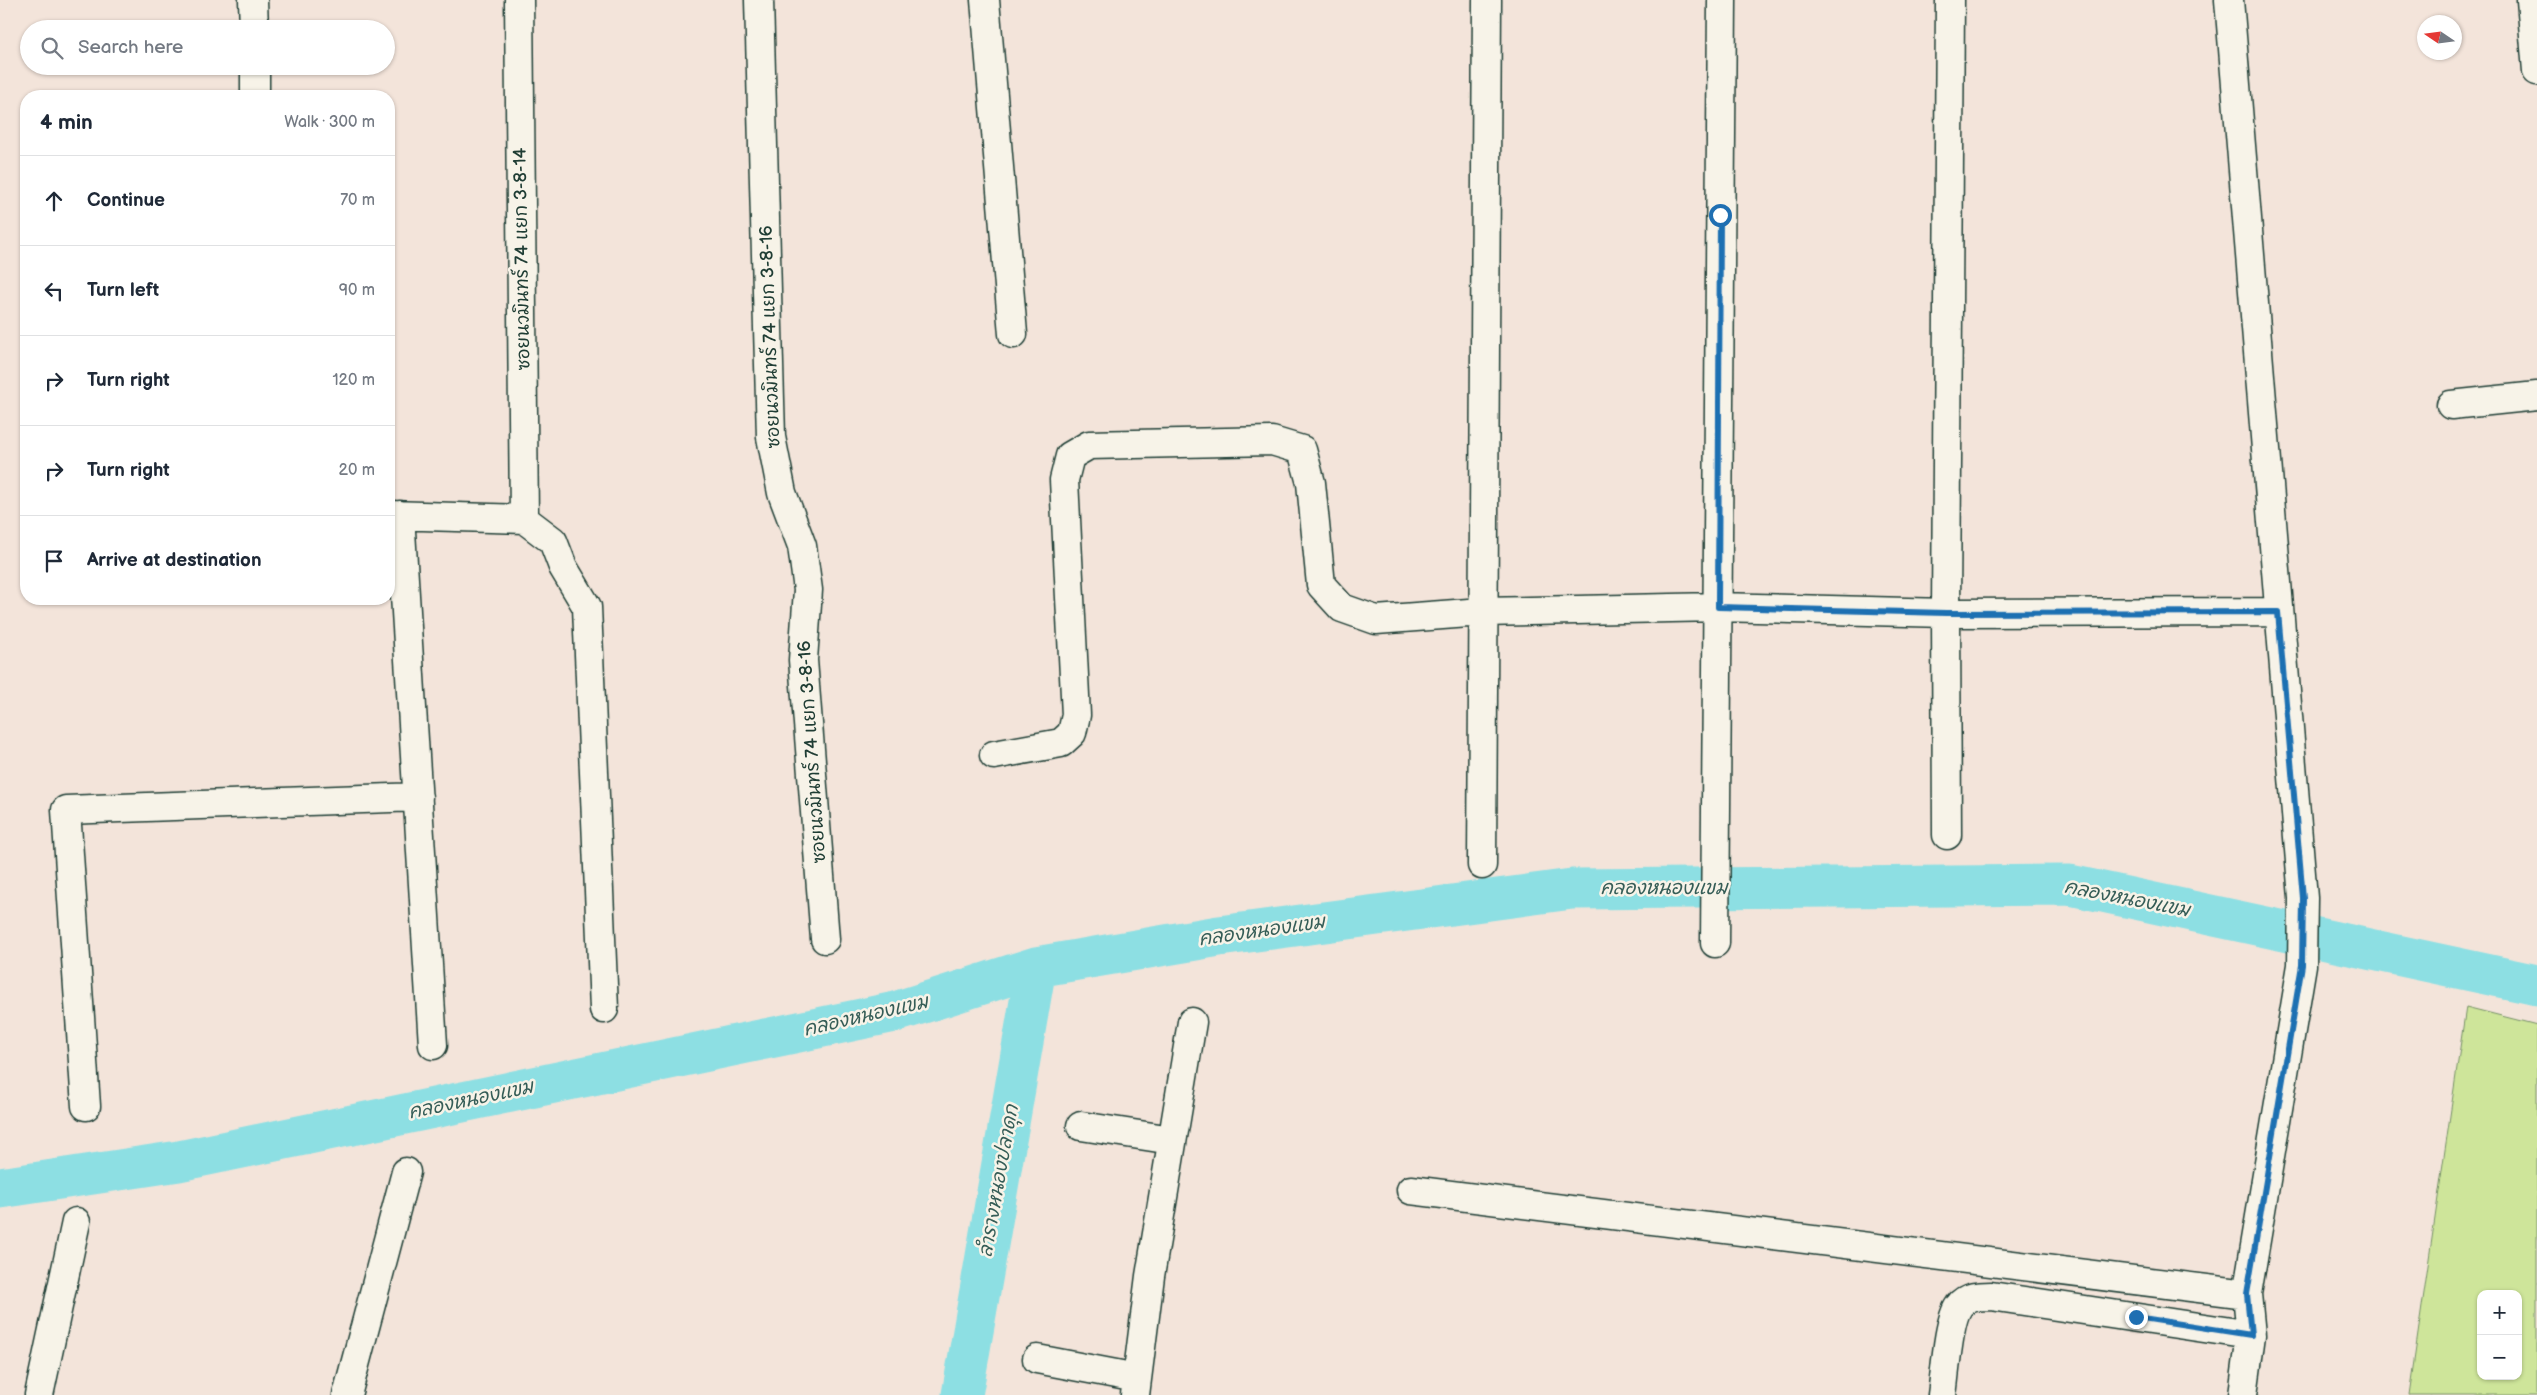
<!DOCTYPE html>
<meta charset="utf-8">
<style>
:root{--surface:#fff;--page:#f6f6f7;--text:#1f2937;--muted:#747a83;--line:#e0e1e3}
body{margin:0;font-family:"Balsamiq Sans","Playpen Sans Thai",sans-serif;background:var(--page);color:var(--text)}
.controls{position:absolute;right:15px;bottom:15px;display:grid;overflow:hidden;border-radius:10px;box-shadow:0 1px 4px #0004}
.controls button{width:45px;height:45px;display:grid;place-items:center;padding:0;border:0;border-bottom:1px solid var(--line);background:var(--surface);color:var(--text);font:25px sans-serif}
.compass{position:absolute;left:2417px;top:15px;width:45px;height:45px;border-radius:50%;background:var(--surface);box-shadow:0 1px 4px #0004;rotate:283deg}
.stop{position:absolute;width:15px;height:15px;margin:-11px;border:4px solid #1f6fb2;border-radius:50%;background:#fff}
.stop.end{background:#1f6fb2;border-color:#fff;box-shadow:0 1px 5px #0008}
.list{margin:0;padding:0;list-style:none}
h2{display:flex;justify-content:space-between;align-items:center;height:65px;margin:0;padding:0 20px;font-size:21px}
h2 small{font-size:16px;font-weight:400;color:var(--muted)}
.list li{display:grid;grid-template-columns:32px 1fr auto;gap:15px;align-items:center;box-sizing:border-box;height:90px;padding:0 20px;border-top:1px solid var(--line)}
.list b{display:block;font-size:19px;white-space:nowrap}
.list em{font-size:16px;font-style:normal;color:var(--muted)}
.icon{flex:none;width:28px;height:28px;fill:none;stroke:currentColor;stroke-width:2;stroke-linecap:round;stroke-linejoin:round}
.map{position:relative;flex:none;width:2537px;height:1395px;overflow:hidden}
.search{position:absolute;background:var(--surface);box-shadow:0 1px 4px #0004;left:20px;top:20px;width:375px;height:55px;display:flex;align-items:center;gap:12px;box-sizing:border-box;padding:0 18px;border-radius:28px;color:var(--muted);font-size:19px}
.panel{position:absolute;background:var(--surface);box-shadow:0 1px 4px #0004;left:20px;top:90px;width:375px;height:515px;border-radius:20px}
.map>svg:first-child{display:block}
.green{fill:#cee59a;stroke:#769167;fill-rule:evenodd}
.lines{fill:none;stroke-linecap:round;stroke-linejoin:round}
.canal{stroke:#8ddfe3;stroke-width:41}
.street-casing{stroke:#1f3d34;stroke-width:31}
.street{stroke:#f7f3e8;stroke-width:28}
.route{stroke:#1f6fb2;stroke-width:6}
.labels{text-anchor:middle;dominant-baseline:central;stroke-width:5;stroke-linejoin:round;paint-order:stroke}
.street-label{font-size:18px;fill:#1f3d34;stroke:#f7f3e8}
.water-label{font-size:19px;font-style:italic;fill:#355d57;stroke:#f7f3e8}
</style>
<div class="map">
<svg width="2537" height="1395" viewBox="0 0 2537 1395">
<rect width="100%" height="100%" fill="#f3e4da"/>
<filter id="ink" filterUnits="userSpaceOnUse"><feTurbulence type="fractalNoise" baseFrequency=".02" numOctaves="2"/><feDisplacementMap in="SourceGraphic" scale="10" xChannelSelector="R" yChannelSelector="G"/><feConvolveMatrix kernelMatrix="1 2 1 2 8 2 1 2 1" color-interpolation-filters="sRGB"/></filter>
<g filter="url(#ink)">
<path class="green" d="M2466,1007L2537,1025V1395H2409ZM2481,1294H2518V1376H2481Z"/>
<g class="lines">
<path class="canal" d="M0,1188L179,1161L895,1012L1036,967L1219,936L1572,889L2070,885L2537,985
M962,1395L1036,967"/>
<g class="street-casing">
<path id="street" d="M253,0L254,29
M519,0L524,519
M759,0L771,437L782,493L802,546L808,590L803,660L825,939
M985,0L1013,334
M2229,0L2303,898L2302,965L2247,1294L2251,1335L2243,1395
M2531,0L2537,71
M255,66V96
M2451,405L2537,396
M389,515L524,519L553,541L563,567L587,607L604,1009
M400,515L433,1045
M994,755L1061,743L1072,733L1076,715L1064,480L1070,456L1089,445L1272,441L1302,450L1311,483L1321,585L1342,608L1376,620L1482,612L1718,607L1946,613L2278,612
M1947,835L1946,613L1950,0
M1482,865L1487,0
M1715,943L1722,0
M86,1106L66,810L418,797
M1081,1126L1172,1140
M1411,1190L2247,1294
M1037,1359L1137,1378
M39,1395L76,1222
M347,1395L406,1172
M1135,1395L1150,1276L1192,1022
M1942,1395C1945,1376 1948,1320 1959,1306C1966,1296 1980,1296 1991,1296L2251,1335"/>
</g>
<use href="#street" class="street"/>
</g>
</g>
<g class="lines" filter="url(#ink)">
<path class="route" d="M1720,215L1718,607L1946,613L2278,612L2303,898L2302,965L2247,1294L2251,1335L2136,1317"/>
</g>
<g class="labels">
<g class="street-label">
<text transform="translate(522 259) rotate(-91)">ซอยนวมินทร์ 74 แยก 3-8-14</text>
<text transform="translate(770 337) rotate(-92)">ซอยนวมินทร์ 74 แยก 3-8-16</text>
<text transform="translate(812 752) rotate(-94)">ซอยนวมินทร์ 74 แยก 3-8-16</text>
</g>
<g class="water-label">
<text x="1664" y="888">คลองหนองแขม</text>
<text transform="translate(2127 899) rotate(11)">คลองหนองแขม</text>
<text transform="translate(1262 931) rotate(-8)">คลองหนองแขม</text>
<text transform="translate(866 1016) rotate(-13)">คลองหนองแขม</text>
<text transform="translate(471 1100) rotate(-12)">คลองหนองแขม</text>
<text transform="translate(999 1181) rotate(-80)">ลำรางหนองปลาดุก</text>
</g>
</g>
</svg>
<div class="controls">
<button>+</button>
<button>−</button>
</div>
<svg class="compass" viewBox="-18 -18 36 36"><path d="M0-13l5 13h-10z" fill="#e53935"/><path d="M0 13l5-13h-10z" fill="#747a83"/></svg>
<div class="stop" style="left:1720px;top:215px"></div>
<div class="stop end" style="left:2136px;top:1317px"></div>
<div class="search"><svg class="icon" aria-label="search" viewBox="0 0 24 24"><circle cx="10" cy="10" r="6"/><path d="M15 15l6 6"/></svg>Search here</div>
<section class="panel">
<h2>4 min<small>Walk · 300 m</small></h2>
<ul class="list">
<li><svg class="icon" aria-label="ahead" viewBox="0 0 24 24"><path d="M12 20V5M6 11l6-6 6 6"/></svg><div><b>Continue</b></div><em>70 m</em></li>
<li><svg class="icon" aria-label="left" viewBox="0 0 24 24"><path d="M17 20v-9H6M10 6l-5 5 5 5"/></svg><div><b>Turn left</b></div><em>90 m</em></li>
<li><svg class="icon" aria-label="right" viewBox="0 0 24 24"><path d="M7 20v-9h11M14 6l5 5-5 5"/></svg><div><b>Turn right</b></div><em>120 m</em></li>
<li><svg class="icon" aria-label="right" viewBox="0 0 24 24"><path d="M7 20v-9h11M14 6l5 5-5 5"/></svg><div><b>Turn right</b></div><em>20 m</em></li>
<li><svg class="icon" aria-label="arrive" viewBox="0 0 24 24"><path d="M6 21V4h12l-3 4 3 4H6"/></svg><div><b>Arrive at destination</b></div></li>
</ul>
</section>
</div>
